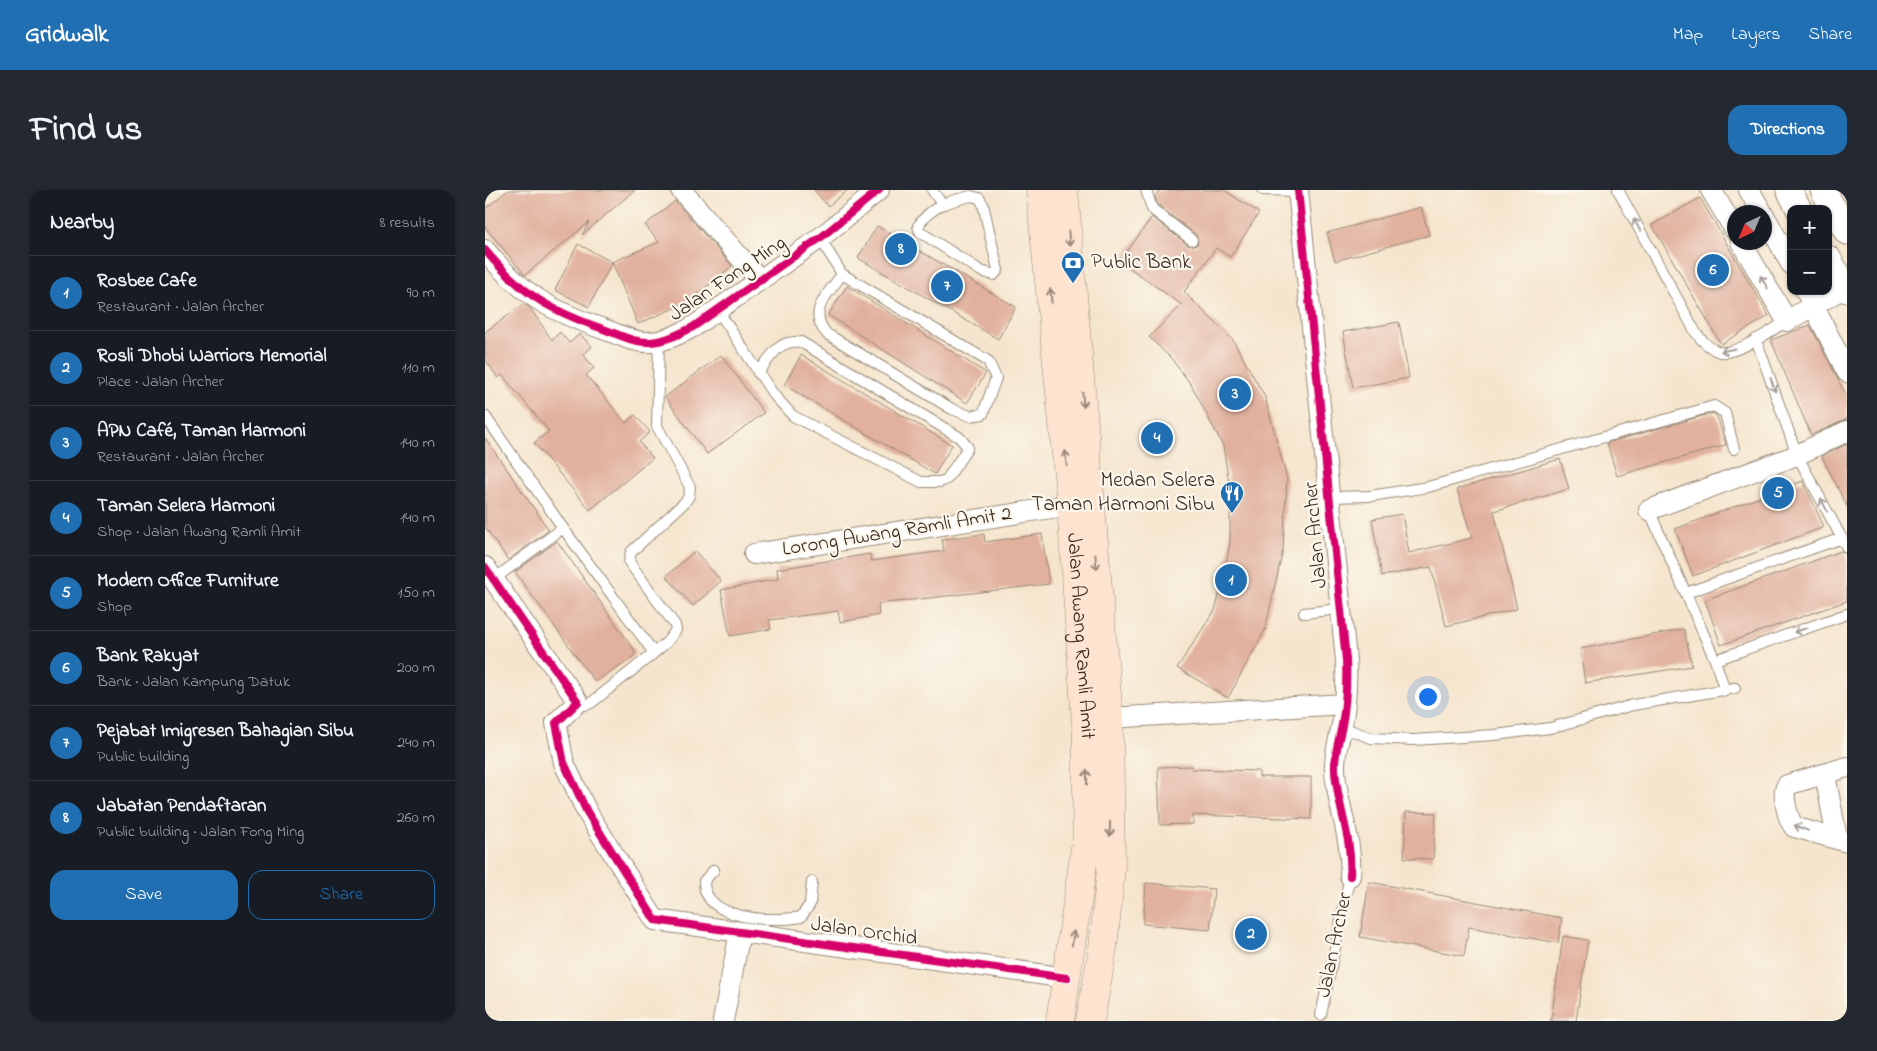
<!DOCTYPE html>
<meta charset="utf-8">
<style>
:root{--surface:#171b24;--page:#242831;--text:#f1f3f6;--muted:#9ea1a6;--line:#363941;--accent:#1f6fb2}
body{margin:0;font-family:"Indie Flower",sans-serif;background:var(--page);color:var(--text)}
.controls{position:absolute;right:15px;top:15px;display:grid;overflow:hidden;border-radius:10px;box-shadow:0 1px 4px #0004}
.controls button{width:45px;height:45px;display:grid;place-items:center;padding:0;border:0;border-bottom:1px solid var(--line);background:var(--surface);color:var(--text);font:25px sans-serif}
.compass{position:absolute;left:1242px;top:15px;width:45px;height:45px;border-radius:50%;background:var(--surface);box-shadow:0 1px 4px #0004;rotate:224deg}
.you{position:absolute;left:942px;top:506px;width:18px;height:18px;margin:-12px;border:4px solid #fff;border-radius:50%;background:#1a73e8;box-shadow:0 0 0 8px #1a73e833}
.badge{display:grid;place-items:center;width:32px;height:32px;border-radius:50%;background:var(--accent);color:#fff;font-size:16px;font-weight:700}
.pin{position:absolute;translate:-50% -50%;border:2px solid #fff;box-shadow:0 1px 5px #0006}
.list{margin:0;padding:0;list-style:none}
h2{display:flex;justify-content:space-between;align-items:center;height:65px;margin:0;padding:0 20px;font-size:21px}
h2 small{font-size:16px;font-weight:400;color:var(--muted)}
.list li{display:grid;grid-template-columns:32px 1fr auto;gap:15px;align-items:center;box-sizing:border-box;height:75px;padding:0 20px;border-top:1px solid var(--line)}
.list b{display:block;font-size:19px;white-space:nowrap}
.list p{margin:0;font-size:16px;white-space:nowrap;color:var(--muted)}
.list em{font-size:16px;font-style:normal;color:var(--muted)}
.actions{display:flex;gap:10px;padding:15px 20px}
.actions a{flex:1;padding:11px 0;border:1px solid var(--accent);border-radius:15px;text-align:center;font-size:18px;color:var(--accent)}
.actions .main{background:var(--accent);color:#fff}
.map{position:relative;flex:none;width:1362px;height:831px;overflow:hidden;border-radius:15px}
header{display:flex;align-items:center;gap:30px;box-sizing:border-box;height:70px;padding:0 25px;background:var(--accent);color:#fff}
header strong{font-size:24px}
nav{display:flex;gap:28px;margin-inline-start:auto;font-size:18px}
.intro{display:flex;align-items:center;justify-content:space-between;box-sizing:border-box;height:120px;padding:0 30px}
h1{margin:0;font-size:35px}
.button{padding:12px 22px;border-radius:15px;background:var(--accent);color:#fff;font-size:18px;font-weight:700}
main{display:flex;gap:30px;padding:0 30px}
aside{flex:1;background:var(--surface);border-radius:15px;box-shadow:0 1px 4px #0004}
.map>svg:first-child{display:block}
.building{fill:#e1b19e}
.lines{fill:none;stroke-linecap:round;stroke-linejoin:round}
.service-casing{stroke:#988876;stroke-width:12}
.minor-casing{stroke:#988876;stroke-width:22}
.tertiary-casing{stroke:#988876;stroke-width:27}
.secondary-casing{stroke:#988876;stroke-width:29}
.service{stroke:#fff;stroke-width:10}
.minor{stroke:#fff;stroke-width:20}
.tertiary{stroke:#fff;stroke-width:25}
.secondary{stroke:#fde4d1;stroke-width:28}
.cycleway-casing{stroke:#fbf7ec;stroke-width:11}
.cycleway{stroke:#d6006c;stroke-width:8}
.oneway{stroke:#a79f9a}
.oneway2{stroke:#9c8778}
.labels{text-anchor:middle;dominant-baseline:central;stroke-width:4.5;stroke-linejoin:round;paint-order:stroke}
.poi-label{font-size:21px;fill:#3b2a1e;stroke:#fbf7ec;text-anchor:start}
.street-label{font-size:21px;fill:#3b2a1e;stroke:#fbf7ec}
</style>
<header>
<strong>Gridwalk</strong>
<nav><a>Map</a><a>Layers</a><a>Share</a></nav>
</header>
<div class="intro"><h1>Find us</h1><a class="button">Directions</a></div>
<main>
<aside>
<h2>Nearby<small>8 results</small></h2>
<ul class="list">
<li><span class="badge">1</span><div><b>Rosbee Cafe</b><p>Restaurant · Jalan Archer</p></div><em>90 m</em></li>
<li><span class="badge">2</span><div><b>Rosli Dhobi Warriors Memorial</b><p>Place · Jalan Archer</p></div><em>110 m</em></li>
<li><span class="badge">3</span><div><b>APN Café, Taman Harmoni</b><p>Restaurant · Jalan Archer</p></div><em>140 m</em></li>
<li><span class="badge">4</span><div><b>Taman Selera Harmoni</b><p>Shop · Jalan Awang Ramli Amit</p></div><em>140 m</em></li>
<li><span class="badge">5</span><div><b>Modern Office Furniture</b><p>Shop</p></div><em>150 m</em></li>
<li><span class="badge">6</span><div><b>Bank Rakyat</b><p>Bank · Jalan Kampung Datuk</p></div><em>200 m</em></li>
<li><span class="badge">7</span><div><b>Pejabat Imigresen Bahagian Sibu</b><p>Public building</p></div><em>240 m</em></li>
<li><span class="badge">8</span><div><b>Jabatan Pendaftaran</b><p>Public building · Jalan Fong Ming</p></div><em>260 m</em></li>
</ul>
<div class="actions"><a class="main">Save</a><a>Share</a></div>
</aside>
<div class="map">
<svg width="1362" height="831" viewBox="0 0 1362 831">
<rect width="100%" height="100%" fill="#fbf7ec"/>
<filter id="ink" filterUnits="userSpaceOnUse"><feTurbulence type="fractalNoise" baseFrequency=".02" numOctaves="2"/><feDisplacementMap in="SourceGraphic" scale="10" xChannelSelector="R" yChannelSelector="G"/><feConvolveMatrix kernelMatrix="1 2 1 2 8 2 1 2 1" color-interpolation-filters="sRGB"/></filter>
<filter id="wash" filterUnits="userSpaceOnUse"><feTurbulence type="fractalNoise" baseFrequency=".0096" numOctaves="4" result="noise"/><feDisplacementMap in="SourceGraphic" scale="20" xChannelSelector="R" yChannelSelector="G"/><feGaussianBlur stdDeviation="1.12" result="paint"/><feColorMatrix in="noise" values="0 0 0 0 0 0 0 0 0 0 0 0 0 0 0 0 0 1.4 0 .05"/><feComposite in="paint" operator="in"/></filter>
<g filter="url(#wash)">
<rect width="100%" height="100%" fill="#f5e5ce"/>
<g id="blocks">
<path class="building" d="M23,0H150L97,45L104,32L40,85L0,37V19Z
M329,0H363L343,16Z
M675,0H739L774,23L745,67L731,58L699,102L748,150L780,207L802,289L798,360L780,440L743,508L692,478L730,420L737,395L745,352V299L738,256L707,196L686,168L664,147L697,115L635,71L667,27L703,55L709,56L713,54L711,45L673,15L670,7Z
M1215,8L1284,126L1236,154L1167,35Z
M190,11L247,76L203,112L153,134L127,72L174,52L160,35Z
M936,17L944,45L850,71L842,43Z
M392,36L531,117L513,149L373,68Z
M93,54L127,72L104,117L70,100Z
M362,96L501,183L482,213L343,125Z
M39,114L45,118L67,150L75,142L84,153L95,144L107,157L98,164L109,178L101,185L141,233L150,225L165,242L154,252L168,268L105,320L49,253L64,241L17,185L13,188L0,169V142Z
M914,132L924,188L868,198L858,142Z
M1325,135L1362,207V229L1326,245L1286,150Z
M236,165L279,223L222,264L180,207Z
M316,165L467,255L450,284L299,195Z
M1228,223L1232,226L1241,255L1132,286L1122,253Z
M0,248L64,340L23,370L0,337Z
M1362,254V317L1337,266Z
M1075,269L1084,299L1009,321L1032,419L961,436L946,377L897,386L887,329L917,324L924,363L987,348L972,299Z
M1318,291L1339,337L1208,386L1190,339Z
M499,344L500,352L557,344L564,394L393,414L394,425L355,432L353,421L284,430L286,439L245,446L236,400L293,389L292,379L385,364L386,371L459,361L457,349Z
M72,351L150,461L149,466L110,492L30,382Z
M210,361L236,391L208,416L181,386Z
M1356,361L1362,365V411L1236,455L1220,410Z
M1199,439L1207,476L1100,493L1095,459Z
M707,576V579L774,581V587H826V629L708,625V634L675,635L673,577Z
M921,622L951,623L948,669L919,668Z
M884,692L1077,728L1073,753L984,737L979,766L875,747Z
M661,693L729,699L725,740L658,734Z
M1078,746L1103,750L1091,831H1066Z"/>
</g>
</g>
<g filter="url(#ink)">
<use href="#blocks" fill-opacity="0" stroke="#988876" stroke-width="1"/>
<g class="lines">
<g class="service-casing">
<path id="service" d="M447,0L457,14
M661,0L667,19L707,50
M778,0L813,1
M1133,0L1211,143C1217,151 1225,159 1235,162C1252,165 1287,140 1302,131
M486,6L494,8L498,14L513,80L509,85L496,81L435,42L433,36C446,16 464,11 486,6Z
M335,48L357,84L503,171L511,188L498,224L485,226L467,219L342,144C321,121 343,105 357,84
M232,119L288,204L308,226L436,292H455L462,289L482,259V256L474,247L316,152C292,150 287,166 273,183
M1271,149L1312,265L1362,358
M0,226L78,338L169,463L106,513L100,515L93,512
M846,307L885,306L943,297L1229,216L1240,223L1249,259
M1164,320L1230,470L1240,501
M9,389L78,338
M1201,403L1357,348
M819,423L854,419
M169,463L182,452L191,440L190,435L144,372L146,362L200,312L204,306L205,297L172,236L174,151
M1230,470L1362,424
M857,537L886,548L928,550L1010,545L1065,538L1148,515L1250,498
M229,680L219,691C218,731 288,732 316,727L325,714L327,692
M836,825L865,686"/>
</g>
<g class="minor-casing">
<path id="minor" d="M196,0L274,89
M813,0L861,470C862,492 861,513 857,535C854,551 849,564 850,580C852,617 868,648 865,686
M1226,0L1250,40
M1264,0L1277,22
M1280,27L1306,74
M1256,52L1302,131L1360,97
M0,60C37,105 66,121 121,140C135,145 150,153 165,152C181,151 194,144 208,137L335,48L394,0
M1321,101L1362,182
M1164,320L1312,265L1362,241
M269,364L586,315
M0,377L93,512L71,533L79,573L102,622L170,730L582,788
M624,528L860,514
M1362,577L1302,595C1296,604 1303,629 1309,637L1362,652
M1340,584L1352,649
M238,831L255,742"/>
</g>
<g class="tertiary-casing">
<path id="tertiary" d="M1304,0L1314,19
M1338,0L1362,42
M1343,68L1362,100"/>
</g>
<g class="secondary-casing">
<g id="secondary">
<path id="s1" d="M555,0L586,315L602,547V645L575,831"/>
<path d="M579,0L624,528L626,678L618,758L605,831"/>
</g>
</g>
<use href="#service" class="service"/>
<use href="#minor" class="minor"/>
<use href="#tertiary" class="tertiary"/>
<use href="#secondary" class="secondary"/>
<g class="cycleway-casing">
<path id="cycleway" d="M813,0L861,470C862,492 861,513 857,535C854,551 849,564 850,580C852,617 868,648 865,686
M0,60C37,105 66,121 121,140C135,145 150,153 165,152C181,151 194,144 208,137L335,48L394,0
M0,377L93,512L71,533L79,573L102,622L170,730L582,788"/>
</g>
<use href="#cycleway" class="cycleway"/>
</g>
<defs><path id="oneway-shaft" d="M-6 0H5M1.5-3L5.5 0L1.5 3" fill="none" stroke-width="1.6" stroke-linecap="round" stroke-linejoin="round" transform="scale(1.25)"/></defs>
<g class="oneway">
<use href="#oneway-shaft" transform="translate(1152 35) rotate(-119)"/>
<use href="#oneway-shaft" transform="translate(1279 92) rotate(-120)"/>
<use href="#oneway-shaft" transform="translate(1243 160) rotate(169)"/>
<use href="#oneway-shaft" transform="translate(1288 195) rotate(71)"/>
<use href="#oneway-shaft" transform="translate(1339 315) rotate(-118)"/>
<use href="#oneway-shaft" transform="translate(1316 440) rotate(161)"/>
<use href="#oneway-shaft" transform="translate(1316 638) rotate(-159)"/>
</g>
<g class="oneway2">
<use href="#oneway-shaft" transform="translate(584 49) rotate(85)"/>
<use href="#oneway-shaft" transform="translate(566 106) rotate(-95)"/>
<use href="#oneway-shaft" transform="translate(598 210) rotate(85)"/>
<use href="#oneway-shaft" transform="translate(581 268) rotate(-95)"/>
<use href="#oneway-shaft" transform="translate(611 372) rotate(85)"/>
<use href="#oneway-shaft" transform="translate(602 587) rotate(-90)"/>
<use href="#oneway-shaft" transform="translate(625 639) rotate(90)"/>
<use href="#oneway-shaft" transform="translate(588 748) rotate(-82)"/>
</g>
</g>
<defs>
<g id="bank-pin" transform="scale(1.25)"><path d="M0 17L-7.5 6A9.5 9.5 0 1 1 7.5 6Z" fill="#1f6fb2" stroke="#fbf7ec"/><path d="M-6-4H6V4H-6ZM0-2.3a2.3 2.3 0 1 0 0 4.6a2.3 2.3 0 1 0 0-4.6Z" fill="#fff"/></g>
<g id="restaurant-pin" transform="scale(1.25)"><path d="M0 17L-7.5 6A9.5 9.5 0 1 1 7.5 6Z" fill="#1f6fb2" stroke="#fbf7ec"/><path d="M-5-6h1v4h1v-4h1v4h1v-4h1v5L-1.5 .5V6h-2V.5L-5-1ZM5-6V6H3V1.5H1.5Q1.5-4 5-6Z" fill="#fff"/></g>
</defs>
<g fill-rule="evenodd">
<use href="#bank-pin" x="588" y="73"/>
<use href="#restaurant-pin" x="747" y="303"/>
</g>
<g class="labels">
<g class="poi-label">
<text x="606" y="73">Public Bank</text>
<text x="730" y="291" text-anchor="end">Medan Selera<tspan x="730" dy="24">Taman Harmoni Sibu</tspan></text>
</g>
<g class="street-label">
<text transform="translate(243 89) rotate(-34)">Jalan Fong Ming</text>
<text transform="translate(412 342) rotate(-9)">Lorong Awang Ramli Amit 2</text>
<text transform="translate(831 345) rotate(-95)">Jalan Archer</text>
<text stroke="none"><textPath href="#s1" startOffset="448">Jalan Awang Ramli Amit</textPath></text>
<text transform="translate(379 742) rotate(8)">Jalan Orchid</text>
<text transform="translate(850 755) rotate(-78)">Jalan Archer</text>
</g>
</g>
</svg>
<div class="controls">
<button>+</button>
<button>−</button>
</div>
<svg class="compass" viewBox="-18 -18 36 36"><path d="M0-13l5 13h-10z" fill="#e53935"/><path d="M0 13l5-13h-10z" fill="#9ea1a6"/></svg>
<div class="you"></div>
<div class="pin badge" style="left:746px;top:390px">1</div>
<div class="pin badge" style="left:766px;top:744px">2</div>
<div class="pin badge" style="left:750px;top:204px">3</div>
<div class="pin badge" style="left:672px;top:248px">4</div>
<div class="pin badge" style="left:1293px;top:303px">5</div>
<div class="pin badge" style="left:1228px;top:80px">6</div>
<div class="pin badge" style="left:462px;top:96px">7</div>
<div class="pin badge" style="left:416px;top:59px">8</div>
</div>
</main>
